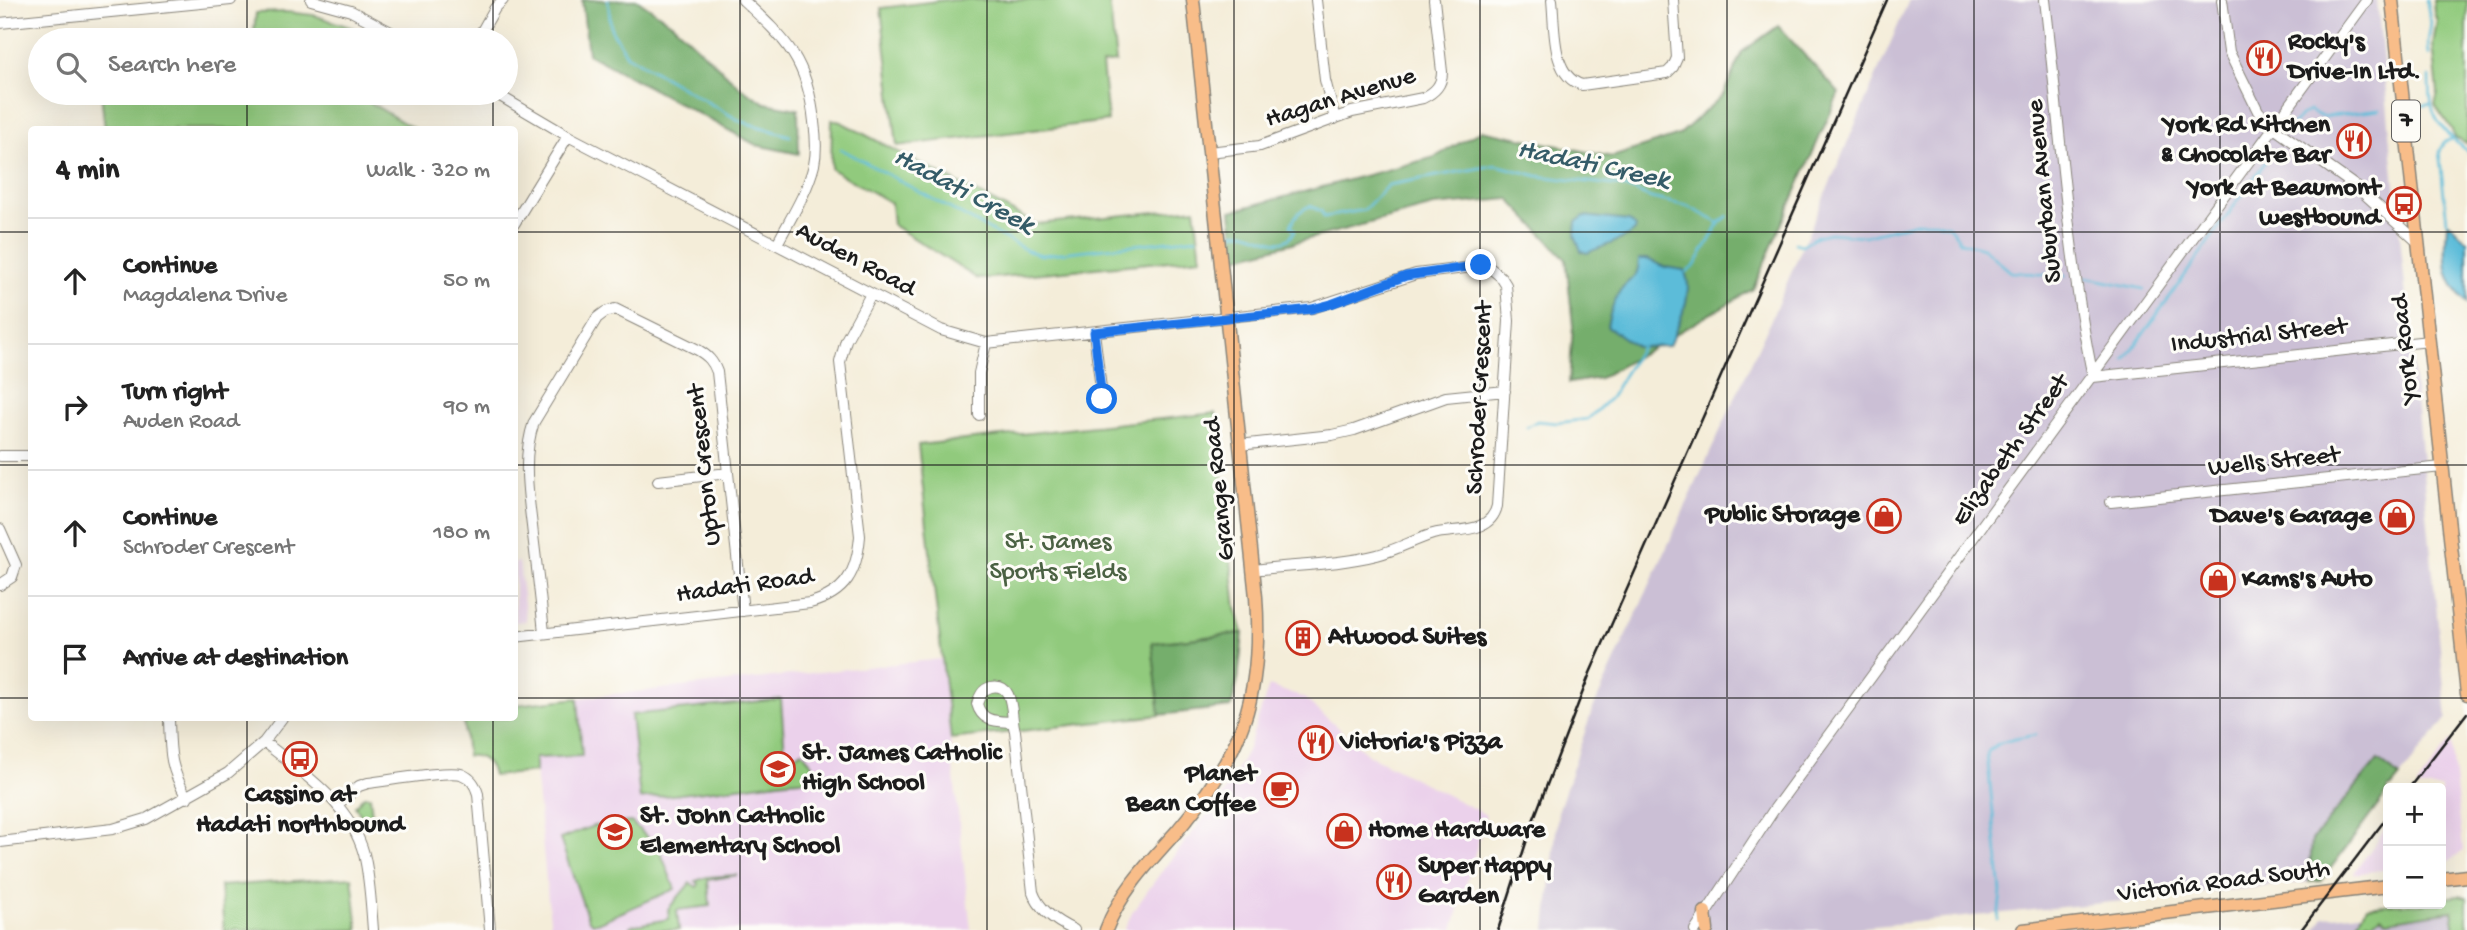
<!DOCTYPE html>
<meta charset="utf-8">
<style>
:root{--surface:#fff;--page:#f2f2f2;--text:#222;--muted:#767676;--line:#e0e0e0}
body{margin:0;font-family:"Gochi Hand",sans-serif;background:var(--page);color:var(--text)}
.controls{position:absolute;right:21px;bottom:21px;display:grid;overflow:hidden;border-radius:7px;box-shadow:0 7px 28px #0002}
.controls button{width:63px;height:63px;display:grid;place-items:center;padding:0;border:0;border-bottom:2px solid var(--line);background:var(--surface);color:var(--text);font:35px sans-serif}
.stop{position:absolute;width:21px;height:21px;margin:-16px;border:5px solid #1a73e8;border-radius:50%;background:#fff}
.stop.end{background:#1a73e8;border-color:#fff;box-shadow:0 2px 7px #0008}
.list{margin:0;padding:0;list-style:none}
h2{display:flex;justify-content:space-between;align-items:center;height:91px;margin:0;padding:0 28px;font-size:30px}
h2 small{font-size:23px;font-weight:400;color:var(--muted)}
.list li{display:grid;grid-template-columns:46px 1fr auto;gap:21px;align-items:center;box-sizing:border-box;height:126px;padding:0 28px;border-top:2px solid var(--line)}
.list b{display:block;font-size:26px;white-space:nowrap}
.list p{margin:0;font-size:23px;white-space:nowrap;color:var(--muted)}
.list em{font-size:23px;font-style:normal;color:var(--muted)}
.icon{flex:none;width:38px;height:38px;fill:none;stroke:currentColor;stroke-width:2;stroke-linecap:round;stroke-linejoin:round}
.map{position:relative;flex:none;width:2467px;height:930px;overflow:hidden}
.search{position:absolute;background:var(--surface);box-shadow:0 7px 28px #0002;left:28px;top:28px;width:490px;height:77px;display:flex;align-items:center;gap:18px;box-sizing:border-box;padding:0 24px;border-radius:38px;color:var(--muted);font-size:26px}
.panel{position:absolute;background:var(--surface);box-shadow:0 7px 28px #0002;left:28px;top:126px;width:490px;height:595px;border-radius:7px}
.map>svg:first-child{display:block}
.built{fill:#ebd1eb}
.industrial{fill:#cbbfd5}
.green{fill:#91ca7d;stroke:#56734c;stroke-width:2}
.forest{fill:#74ae6c;stroke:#486544;stroke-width:2}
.water{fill:#5bbcd9;stroke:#3c6c7a;stroke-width:2}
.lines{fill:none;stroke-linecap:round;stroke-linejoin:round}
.stream{stroke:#5bbcd9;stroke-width:2.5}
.minor-casing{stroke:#88847a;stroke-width:12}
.major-casing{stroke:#88847a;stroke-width:15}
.minor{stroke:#fff;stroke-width:10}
.major{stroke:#f8bd89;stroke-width:12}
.rail{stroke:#1c1c1c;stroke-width:2.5}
.route{stroke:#1a73e8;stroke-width:9}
.grid{fill:none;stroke:#1c1c1c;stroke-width:2;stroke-opacity:0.55}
.labels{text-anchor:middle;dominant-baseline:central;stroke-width:6;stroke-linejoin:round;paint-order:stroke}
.shield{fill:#fdfcf7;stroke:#605f5e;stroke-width:2}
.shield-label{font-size:24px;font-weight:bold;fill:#1c1c1c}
.poi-label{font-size:26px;font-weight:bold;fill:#1c1c1c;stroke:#fdfcf7;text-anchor:start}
.street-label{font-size:26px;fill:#1c1c1c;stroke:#fdfcf7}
.park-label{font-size:26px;fill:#4b6243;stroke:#fdfcf7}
.water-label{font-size:28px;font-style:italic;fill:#355c68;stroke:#fdfcf7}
</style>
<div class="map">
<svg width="2467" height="930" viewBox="0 0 2467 930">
<rect width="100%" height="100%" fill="#fdfcf7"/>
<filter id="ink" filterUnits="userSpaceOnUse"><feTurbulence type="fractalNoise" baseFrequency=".0143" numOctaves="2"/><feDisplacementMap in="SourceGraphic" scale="14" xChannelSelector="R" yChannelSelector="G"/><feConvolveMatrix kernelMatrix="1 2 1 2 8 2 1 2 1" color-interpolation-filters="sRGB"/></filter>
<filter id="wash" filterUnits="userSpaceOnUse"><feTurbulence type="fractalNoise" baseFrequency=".00686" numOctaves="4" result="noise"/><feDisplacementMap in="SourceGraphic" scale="28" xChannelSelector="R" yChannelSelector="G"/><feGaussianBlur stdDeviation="1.57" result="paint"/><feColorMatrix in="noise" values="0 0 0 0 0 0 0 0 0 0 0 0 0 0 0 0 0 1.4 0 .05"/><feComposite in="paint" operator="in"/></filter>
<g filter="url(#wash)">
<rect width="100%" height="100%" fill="#f4edd9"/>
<path class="built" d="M519,562L526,621L515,622V563Z
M941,659L971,930H551L534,758L582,756L578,698Z
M1269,686L1304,698L1369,755L1486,815L1453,930H1124L1132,913L1159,875L1224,793L1247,751Z
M2451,740L2463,850L2450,861L2441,862V788H2416Z
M2388,826V869L2353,874Z"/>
<path class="industrial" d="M1909,0H2377L2447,718L2400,777L2378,760L2312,840L2309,882L1836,930H1546L1558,812L1592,711L1773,315Z
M2466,901L2467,930H2315L2324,917Z"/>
<path class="green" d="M945,0H1109L1116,62L1102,64L1108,121L897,146L881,8Z
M2433,0H2467V144L2454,138L2452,130L2435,105L2438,93L2433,44L2437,21L2434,13Z
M286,12L313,15L353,28L347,40H253L256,13Z
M101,93H354L414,129H105Z
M832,120L841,122L1036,224L1195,208L1201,258L978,279L893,225L891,203L831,169Z
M1216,413L1236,608L1243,633L1152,643L1160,715L951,739L918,445Z
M578,698L582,756L535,758V772L493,776C491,763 481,754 467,756L463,718H514L515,705Z
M781,699L786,768L792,757L802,751L817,771L827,773L830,777L828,782L824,785L814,779L787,781L640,799L631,715Z
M364,796H370L373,825H367L355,806Z
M631,822L659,848L675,889L597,923H592L588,919L560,839L593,826Z
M737,875L708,880L710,906L677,910L679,930H630V926L669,919L668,909L690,883L697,887L699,884L696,881L707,877Z
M352,877L358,930H224L220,886Z
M2459,896L2467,898V930H2455L2452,911L2387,921L2381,916L2371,923L2368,921L2362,928L2357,924L2367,907L2394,904H2441V898Z"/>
<path class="forest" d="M582,0H638L673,24L740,87L765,103L798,109L799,154L756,145L588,54Z
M1778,26L1839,93L1753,289L1600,378L1569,383L1573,326L1566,259L1509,199L1434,206L1236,258L1231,211L1435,157L1482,130L1612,157L1679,135L1723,95L1742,52Z
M1243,633L1238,680L1231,707L1160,715L1152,643Z
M2378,760L2400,777L2391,788H2388V792L2321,881L2309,882L2312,840Z"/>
<path class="water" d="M1584,216L1629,221L1636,227L1635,231C1623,241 1602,246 1587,253L1581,251L1575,235L1576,222Z
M2447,221L2467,241V303C2439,275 2446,257 2447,221Z
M1639,259H1647L1665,267L1684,270C1696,293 1678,324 1669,346L1637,347L1607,326C1610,313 1614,298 1622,288C1634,275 1638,278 1639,259Z"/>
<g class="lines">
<path class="stream" d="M608,0L611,29L627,55L740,121L790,136
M2426,0L2431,23L2428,42L2429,55
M2430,77C2430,86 2430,97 2432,106C2435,123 2453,141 2467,151
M2420,106L2431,104
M2292,126L2300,116L2309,111L2322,117L2380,110
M841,149L1028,251L1042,255L1196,238
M2447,221L2439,151L2444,142L2452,139
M1231,233C1232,233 1242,232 1243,232C1260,234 1285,254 1295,230L1291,226C1295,215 1300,210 1310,206L1321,211L1324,217L1364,210L1388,185L1496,165L1538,176L1622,186L1651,198L1687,206L1719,223L1728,216
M1795,243L1802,245L1817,236L1830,233L1864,236L1920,222H1935L1949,226L1961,242L1983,248L2011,272L2066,276
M1686,272L1694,267L1719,224
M2085,277L2144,289
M2125,360L2273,151
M1527,427L1537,421L1557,423L1588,419L1610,398L1641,347
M1998,920L2001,892L1987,754C1993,740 2020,739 2035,735"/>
</g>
</g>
<g filter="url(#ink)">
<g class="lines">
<g class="minor-casing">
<path id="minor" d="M311,0L351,11L406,40
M743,0C786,40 808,60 814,122C816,136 817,151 814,165C807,193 790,219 777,244
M1316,0L1325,80L1335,119
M1552,0C1555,27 1551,76 1582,85L1667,73L1673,67L1677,58L1673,0
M2045,0C2060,125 2067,254 2093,377
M2222,0L2229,52L2258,111L2274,128L2358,188L2419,243
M0,23L231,0
M477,40L495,8L503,0
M495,93L568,136L941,330L986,343L1312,308L1416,274L1481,266L1489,267L1501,277L1506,285L1509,321L1497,506C1490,535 1456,528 1433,534C1414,540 1396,550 1377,555C1337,565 1293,565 1253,570
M1209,152L1260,146L1352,112L1423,98C1435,92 1442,85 1442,72L1434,0
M514,224L568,136
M1094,332L1103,405
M2093,377L2429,341
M979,415V373L986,343
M1239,445L1332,435L1354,430L1446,397L1505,391
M0,456H32
M658,481L728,473
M2111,502L2442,467
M0,529L16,565L12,577L0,585
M544,633C541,601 537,568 533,535C529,497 521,459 534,422L597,318L605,312L615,309L698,350C708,356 713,361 717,372L743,611
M514,637L810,603C846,593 857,572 860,536L840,362L846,340L871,294
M169,718C170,752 169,766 187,798
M1011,722C995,721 982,722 977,704C979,697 982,689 991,687C1016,682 1010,717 1015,731L1033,892C1039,910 1057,922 1074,930
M264,742C303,773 350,803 364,854C370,878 371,905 373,930
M338,804L359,786L368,783C386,781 446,770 461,774C471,778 475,784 478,794L490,930
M0,842L113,829L146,819L228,773L264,742L282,718
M1695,930L1773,811L2367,0"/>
</g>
<g class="major-casing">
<path id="major" d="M2392,0L2467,694
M2441,879L2467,876
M1705,912L1707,930
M1106,930C1120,892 1150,861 1177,831C1242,755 1263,696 1256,597L1193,0
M2023,930L2388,886"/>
</g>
<use href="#minor" class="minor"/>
<use href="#major" class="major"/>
<path class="rail" d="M2409,788L2467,713
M1498,930L1533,821L1590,673L1887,0
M2301,930L2388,816"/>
</g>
</g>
<g class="lines" filter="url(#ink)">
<path class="route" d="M1102,399L1094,332L1312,309L1331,304L1406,276L1481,265"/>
</g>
<path class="grid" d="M247,0V40M493,0V40M740,0V930M987,0V930M1234,0V930M1480,0V930M1727,0V930M1974,0V930M2220,0V930M247,93V130M493,93V130M0,232H32M514,232H2467M0,465H32M514,465H2467M0,698H32M514,698H2467M247,718V930M493,718V930"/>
<defs>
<g id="restaurant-ring" transform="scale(1.75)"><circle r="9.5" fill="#fdfcf7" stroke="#c8321e" stroke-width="1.5"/><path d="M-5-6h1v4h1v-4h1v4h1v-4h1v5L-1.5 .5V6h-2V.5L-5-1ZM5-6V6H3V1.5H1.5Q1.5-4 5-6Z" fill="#c8321e"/></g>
<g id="bus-ring" transform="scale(1.75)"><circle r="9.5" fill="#fdfcf7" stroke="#c8321e" stroke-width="1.5"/><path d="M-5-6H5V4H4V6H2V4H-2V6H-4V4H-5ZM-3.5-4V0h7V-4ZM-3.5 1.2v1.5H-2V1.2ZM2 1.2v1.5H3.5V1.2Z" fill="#c8321e"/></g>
<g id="shop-ring" transform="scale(1.75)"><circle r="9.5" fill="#fdfcf7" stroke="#c8321e" stroke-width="1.5"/><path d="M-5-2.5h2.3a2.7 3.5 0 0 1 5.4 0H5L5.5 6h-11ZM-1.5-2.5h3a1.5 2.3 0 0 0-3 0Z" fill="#c8321e"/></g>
<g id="building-ring" transform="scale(1.75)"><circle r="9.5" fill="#fdfcf7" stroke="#c8321e" stroke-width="1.5"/><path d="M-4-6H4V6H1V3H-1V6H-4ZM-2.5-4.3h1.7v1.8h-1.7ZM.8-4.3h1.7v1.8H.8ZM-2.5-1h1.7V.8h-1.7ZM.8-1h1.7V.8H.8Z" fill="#c8321e"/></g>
<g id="school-ring" transform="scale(1.75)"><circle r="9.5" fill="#fdfcf7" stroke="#c8321e" stroke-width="1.5"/><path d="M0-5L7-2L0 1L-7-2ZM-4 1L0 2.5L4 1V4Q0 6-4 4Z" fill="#c8321e"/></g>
<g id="cafe-ring" transform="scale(1.75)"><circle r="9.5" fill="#fdfcf7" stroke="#c8321e" stroke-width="1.5"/><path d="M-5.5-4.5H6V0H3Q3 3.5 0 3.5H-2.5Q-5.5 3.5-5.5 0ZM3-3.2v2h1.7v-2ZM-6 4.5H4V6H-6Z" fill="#c8321e"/></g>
</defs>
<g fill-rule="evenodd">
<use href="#restaurant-ring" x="2264" y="58"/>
<use href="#restaurant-ring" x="2354" y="141"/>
<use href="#bus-ring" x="2404" y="204"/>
<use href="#shop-ring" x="1884" y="516"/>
<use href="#shop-ring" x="2397" y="517"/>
<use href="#shop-ring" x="2218" y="580"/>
<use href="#building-ring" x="1303" y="638"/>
<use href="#restaurant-ring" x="1316" y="743"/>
<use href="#bus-ring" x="300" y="759"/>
<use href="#school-ring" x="778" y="769"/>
<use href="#cafe-ring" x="1281" y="790"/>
<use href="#shop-ring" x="1344" y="831"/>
<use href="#school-ring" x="615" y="832"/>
<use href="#restaurant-ring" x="1394" y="882"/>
</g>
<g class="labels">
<rect class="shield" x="2392" y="100.5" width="28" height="41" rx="5"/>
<g class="shield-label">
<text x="2406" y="121">7</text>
</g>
<g class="poi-label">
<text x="2288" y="43">Rocky's<tspan x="2288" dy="30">Drive-In Ltd.</tspan></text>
<text x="2330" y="126" text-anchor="end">York Rd Kitchen<tspan x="2330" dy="30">&amp; Chocolate Bar</tspan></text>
<text x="2380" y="189" text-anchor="end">York at Beaumont<tspan x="2380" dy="30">westbound</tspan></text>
<text x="1860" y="516" text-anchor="end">Public Storage</text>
<text x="2372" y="517" text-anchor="end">Dave's Garage</text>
<text x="2242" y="580">Kams's Auto</text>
<text x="1328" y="638">Atwood Suites</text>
<text x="1340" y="743">Victoria's Pizza</text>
<text x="802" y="754">St. James Catholic<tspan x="802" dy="30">High School</tspan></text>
<text x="1256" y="775" text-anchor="end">Planet<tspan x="1256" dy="30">Bean Coffee</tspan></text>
<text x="300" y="796" text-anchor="middle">Cassino at<tspan x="300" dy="30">Hadati northbound</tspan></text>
<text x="640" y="817">St. John Catholic<tspan x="640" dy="30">Elementary School</tspan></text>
<text x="1368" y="831">Home Hardware</text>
<text x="1418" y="867">Super Happy<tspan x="1418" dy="30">Garden</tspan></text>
</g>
<g class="street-label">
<text transform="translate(1341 99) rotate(-17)">Hagan Avenue</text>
<text transform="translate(2046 191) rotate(-96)">Suburban Avenue</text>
<text transform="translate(855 261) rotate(28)">Auden Road</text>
<text transform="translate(2259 337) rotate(-6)">Industrial Street</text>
<text transform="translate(2407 349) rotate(-96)">York Road</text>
<text transform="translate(1481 398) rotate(-87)">Schroder Crescent</text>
<text transform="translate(2012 451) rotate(-54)">Elizabeth Street</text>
<text transform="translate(2274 463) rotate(-6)">Wells Street</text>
<text transform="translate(706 465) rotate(-96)">Upton Crescent</text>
<text transform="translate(1221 489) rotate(-96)">Grange Road</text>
<text transform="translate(745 587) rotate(-8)">Hadati Road</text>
<text transform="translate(2224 883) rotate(-7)">Victoria Road South</text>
</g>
<g class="park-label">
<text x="1058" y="543">St. James<tspan x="1058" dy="30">Sports Fields</tspan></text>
</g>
<g class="water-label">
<text transform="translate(1593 166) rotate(12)">Hadati Creek</text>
<text transform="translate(963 192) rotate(28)">Hadati Creek</text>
</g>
</g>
</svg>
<div class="controls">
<button>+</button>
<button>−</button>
</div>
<div class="stop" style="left:1102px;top:399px"></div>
<div class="stop end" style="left:1481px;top:265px"></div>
<div class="search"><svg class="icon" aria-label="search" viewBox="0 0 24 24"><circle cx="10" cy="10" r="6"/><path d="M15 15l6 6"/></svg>Search here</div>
<section class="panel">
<h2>4 min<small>Walk · 320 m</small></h2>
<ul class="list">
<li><svg class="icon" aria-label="ahead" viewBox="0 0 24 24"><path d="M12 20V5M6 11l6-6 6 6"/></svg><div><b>Continue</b><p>Magdalena Drive</p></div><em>50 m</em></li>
<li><svg class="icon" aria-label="right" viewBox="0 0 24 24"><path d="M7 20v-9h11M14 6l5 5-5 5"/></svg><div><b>Turn right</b><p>Auden Road</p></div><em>90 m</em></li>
<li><svg class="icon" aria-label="ahead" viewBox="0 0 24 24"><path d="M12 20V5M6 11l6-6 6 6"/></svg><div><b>Continue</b><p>Schroder Crescent</p></div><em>180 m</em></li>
<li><svg class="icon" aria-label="arrive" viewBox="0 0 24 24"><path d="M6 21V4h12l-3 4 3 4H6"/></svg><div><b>Arrive at destination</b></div></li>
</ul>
</section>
</div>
